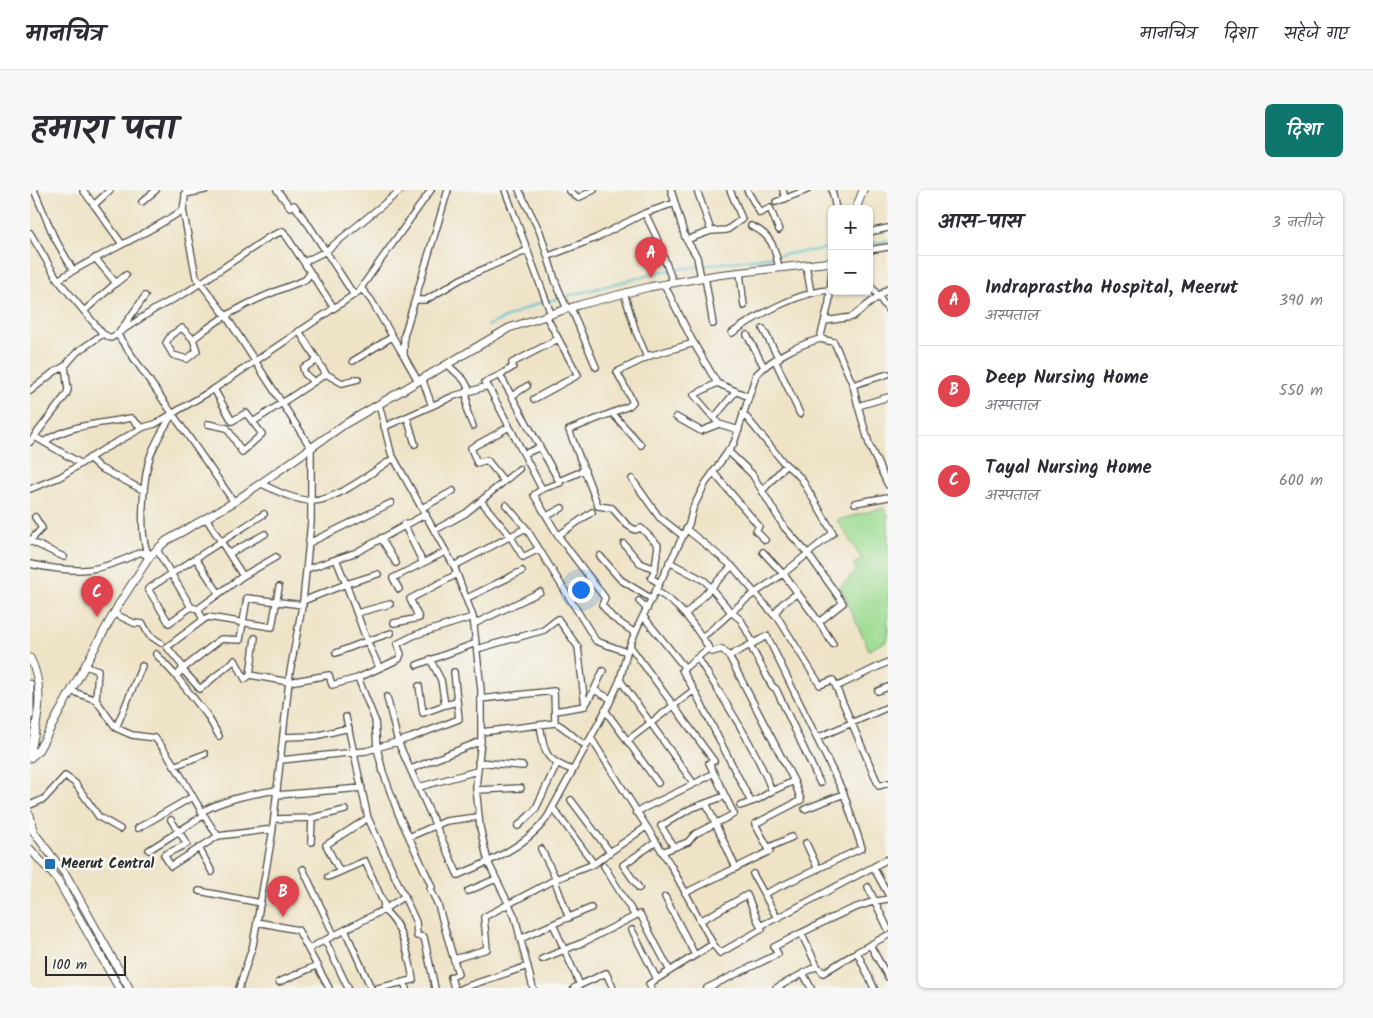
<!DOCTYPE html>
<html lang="hi">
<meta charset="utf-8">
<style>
:root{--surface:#fff;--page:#f7f7f7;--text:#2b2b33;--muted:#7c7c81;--line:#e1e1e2;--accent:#0f766e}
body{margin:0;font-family:Kalam,"Playpen Sans Deva",sans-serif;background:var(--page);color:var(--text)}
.controls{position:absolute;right:15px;top:15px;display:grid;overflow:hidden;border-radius:8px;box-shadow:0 1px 4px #0004}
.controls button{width:45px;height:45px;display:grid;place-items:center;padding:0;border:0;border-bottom:1px solid var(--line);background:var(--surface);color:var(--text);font:25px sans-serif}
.scale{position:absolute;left:15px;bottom:12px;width:81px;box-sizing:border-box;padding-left:5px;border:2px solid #2b2b2b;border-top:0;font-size:14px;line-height:18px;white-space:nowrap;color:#2b2b2b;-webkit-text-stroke:4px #f6f6f2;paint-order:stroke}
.you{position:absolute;left:550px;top:399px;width:18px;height:18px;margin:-12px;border:4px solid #fff;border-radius:50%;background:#1a73e8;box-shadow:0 0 0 8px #1a73e833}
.badge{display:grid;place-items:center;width:32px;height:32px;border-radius:50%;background:var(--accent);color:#fff;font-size:16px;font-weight:700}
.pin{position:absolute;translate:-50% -41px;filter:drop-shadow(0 1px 2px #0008)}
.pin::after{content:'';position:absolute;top:26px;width:18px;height:15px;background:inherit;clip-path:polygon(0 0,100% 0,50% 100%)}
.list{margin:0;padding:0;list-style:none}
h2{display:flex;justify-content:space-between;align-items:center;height:65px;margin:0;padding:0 20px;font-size:21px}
h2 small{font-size:16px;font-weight:400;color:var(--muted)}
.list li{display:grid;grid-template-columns:32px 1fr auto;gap:15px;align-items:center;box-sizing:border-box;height:90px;padding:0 20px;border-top:1px solid var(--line)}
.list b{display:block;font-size:19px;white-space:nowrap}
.list p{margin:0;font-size:16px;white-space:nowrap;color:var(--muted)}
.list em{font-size:16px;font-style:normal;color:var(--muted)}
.map{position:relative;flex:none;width:858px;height:798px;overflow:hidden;border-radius:8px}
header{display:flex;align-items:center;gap:30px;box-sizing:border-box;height:70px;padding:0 25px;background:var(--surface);border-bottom:1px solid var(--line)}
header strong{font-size:24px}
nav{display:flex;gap:28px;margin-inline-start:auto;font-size:18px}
.intro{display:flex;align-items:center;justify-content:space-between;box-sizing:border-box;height:120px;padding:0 30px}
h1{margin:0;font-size:35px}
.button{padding:12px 22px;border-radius:8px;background:var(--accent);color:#fff;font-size:18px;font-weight:700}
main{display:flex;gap:30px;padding:0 30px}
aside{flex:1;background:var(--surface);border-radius:8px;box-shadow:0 1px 4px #0004}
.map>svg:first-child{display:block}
.green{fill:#9ddc91;stroke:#64845e}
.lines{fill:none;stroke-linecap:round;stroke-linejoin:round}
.stream{stroke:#57c1d4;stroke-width:2}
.minor-casing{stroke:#484742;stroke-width:8}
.major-casing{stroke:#484742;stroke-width:9}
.minor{stroke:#fff;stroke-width:5.5}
.major{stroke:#fff;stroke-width:7}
.poi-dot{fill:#1f6fb2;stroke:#f6f6f2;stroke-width:2}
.labels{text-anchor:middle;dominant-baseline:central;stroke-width:5;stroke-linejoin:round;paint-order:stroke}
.poi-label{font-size:14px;font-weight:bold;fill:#2b2b2b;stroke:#f6f6f2;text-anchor:start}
</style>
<header>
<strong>मानचित्र</strong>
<nav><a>मानचित्र</a><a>दिशा</a><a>सहेजे गए</a></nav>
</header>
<div class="intro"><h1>हमारा पता</h1><a class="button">दिशा</a></div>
<main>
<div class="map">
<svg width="858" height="798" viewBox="0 0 858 798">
<rect width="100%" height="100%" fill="#f6f6f2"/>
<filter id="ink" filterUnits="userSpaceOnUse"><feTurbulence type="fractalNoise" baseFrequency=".02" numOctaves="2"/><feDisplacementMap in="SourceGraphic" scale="10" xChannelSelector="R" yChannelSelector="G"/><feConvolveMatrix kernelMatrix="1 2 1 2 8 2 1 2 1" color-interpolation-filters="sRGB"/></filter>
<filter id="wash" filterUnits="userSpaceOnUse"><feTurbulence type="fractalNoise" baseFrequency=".0096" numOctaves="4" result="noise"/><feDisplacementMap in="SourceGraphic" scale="20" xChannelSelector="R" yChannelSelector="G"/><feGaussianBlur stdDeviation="1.12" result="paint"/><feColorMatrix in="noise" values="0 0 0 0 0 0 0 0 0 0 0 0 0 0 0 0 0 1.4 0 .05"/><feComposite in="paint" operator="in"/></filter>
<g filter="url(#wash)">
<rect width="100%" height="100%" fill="#eee3c6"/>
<path class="green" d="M853,318L858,324V450L839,460L810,397L826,381L824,374L832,369L807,330Z"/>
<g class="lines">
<path class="stream" d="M839,54L858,51
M457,136L506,114L635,81L802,58
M90,154L109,180"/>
</g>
</g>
<g filter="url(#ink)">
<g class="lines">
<g class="minor-casing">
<path id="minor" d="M4,0L24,47L43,80
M53,0L64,15
M80,0L64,15L92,54
M156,0L153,20L166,87L196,126L281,258V332L273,411L260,482L242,645L223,755L209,798
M247,0L260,17L264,15L280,37L324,105
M475,0L521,124
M489,0L510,42L526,93L537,119
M539,0L548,8L564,0
M717,0L730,23L740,18L749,40
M753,0L755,9
M802,0L806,19
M155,4L175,0
M112,12L126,0
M746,12L777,0
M645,13L655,47L667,67L671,88
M615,23L645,13L641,0
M721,36C741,44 745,58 749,78
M681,41L697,40L712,29L700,0
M839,42L858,38
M0,43L28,90L73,144L81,148L87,144L204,312
M656,50L681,41L667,0
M839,60L858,57
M519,66L566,48L615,23L626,46L643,92
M274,72L296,61L371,0
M776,75L781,103
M710,83L714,116
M675,87L683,134
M28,90C68,64 113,47 153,20
M86,93L96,85
M839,93L858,120
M331,98L341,110L374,166
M594,103L606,142L616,165H620
M386,110H396L431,89L498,60
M541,118L566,177
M54,121L86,93L65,68
M795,131L822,127L858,99
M733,139L749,169
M90,141L115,106
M702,143C727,125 769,102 800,100
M87,144L125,119L157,102L239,47L253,41L304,118
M717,145L734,177
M163,149L152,138L141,145L136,153L143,165L157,169L167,161L163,149C199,120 232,106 275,90L279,85
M790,149L804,152L823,195
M662,150L687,193L719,207
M745,170L770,224
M323,171L362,147
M418,175L434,190L440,201
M296,184L312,193L328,189
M858,184L823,195L828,216L858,207
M470,185L483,177L482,173L528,149
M392,188L402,216
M283,191L275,184L273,178L288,170
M388,191L374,166V146L418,0
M687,193L664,205L689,234L709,240
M458,196L455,192L470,185L530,293L512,299
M0,201L24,182L35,176
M437,202V221L443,236
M482,206L497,196
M504,209L548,185L516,126
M349,214L361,263L424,376L443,427L451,500V551L446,597L450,637L458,672L485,727L503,798
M828,216L840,257L858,295
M582,223L611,255
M377,227L385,254
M646,227L671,241L689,234
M684,228L706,201
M223,232L296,184L269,141
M178,234L197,238L212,262L232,244L216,223L202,231L184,199
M354,237L424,206L458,196L512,299L504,305L529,347L575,408L572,415L583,428L605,443
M5,247L50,273
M15,251C41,234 70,234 101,228L112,238
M0,252L36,205L38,200L35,176L47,162L73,144
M698,261L722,284L754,337L778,364L813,413L789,432L755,386L733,362
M494,264L510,257
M59,268L70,278L115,301
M683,282L729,336L726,341L735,350
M602,289L629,327L652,345
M474,291L457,270L447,273L441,258L479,237
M529,291L555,280
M230,293C246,301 264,310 282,311C306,311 344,281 364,268
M0,299L30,287L74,259L114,237L125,234L184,199L328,102L401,0
M732,301L756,275
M451,311L480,346L493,367L509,359
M825,313L858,307
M476,315L496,338L566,451L597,462
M392,318L423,301
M517,326L532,318
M374,334L393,373
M656,339L702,376L725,403L753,384L803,343L771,288L753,272L713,223
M405,340L436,323L489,279
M529,345L562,322
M351,348L366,373
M1,350L12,338L5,327
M0,351L34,367
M279,353L361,313
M594,354L610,373L625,379L628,355L611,338L605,340L597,335L582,318L568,316L539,240L599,216L603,212L587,182L622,165L661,154L662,150L634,94
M127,360L161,417L168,419L173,430L137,457L154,478L191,449L210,450L217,408L273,415
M200,363L235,344
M120,366C107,350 114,286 120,267C125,252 134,238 142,225
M570,366L591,390L622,409
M166,369L188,402
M306,369L316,394L348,384
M639,372L675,391L701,422L711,430L723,453
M0,374C47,384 67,383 111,362L117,366
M424,376L496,338
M277,379L327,362L396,324
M625,379L621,388L629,393
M213,386L246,367
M369,399L363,388L415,362
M626,401C650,414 665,436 679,458L652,480L664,500L721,612
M437,408L492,381
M273,411L316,394L337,451L361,443
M609,411L617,419
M161,417L139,433L118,399L234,324
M168,419L213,386L176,328
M83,423L104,433L113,434L119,445L131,453
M327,423L360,414
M745,423L790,495L803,490L849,596L858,593
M655,425L702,376
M613,426L655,478
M173,430L178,427L242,437L249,397
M789,432L803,454
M364,433L389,428L380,409L427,384
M444,434L510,402
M672,447C691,434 705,416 725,403L744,425L752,414L768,403
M225,448L220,485L259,492L299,485L302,495L328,488
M720,455L742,496L746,499L790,593
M600,456L684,571L679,573L704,624L665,644L658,652L632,662
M679,458L682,462L692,459L699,466L764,591L742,601
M447,459L514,440L528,429L548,457L555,516
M306,463L337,451L349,477
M126,464L146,486
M699,466L737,446L814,604L832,658L734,704L723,684
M400,469L411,490L415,515L427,512
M669,470C696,513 724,555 742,601L727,610L710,616
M387,475L446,453
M55,476L68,480L66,510
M154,478L146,486L177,525L189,546
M152,479L170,499L205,470L215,489L220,485
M590,490L664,594L606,622
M389,496L393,523L415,515
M806,497L858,472
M564,500L573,481
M41,501L66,510L86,538L102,545L125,548C150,577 165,616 188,646L243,639
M848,501L858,497
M357,507L368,552L428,685C459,672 499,655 518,626L579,514L590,490L597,462L608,436L659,334L663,318L675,294L704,253L726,185C742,168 768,155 790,149L799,113L802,81
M450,509L524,501L525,533L451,542
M575,520L628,593
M525,521L555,516L564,500L581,509
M316,527L338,628L386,732L387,746L394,747L405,798
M525,533C538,538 544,550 556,555
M510,535C515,563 513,569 542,580
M86,538L112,476
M253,547L285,546L319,538
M561,548L640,674L683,754L619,794L621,798
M787,548L858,517
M597,551L664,500
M251,570L336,561L380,548L429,529L424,482
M448,572L493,576
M144,576L175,564
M381,579L451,551
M664,594L684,583
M389,597L447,581
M446,600L491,598
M247,605L332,598
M541,610L580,662L564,674
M676,613L706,678
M0,615L14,609L35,586L45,593L69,627L90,639
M523,618L564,674L526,689V694L539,728
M775,619L814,604
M171,622C195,609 221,604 247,600
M244,629L282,628L315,620
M141,630L157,654L134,665L141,676L188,646
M488,636L505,620L527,574
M108,638L162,607
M379,647L416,631L448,627
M281,652L282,628
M776,653L788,679
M644,657L631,636L660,619L695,606
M169,658L182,682
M738,658L762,647
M119,660L173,626
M580,662L616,637
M574,676L605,726L610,724L640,781
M843,677L858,669
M273,679L304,745
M310,682L296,655L338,628
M298,687L335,671L354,714L353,720C372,732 380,770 383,790L374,792
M838,697L858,739
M609,698L593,675L626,652
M169,701L231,713
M438,701L466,689
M655,703L740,661L725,634L771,610L764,591
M635,707L665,765
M747,728L843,677L858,704
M670,731L717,705L730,736L747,728L734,704
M227,732L268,740L278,759L353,720L375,706
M523,734L561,718
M315,740L341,798
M602,740L627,789
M771,743C799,730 827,713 858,709
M490,749L523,734L550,795L544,798
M295,750L318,798
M683,754L690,763L732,739L730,736
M840,755L858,787
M278,759L299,798
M827,762L858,745
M424,769L457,759L454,727L526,689L511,659
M512,769L554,752L605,726
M773,783L781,798
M249,792L288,775
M550,795L576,783L583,798
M348,798L374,792L376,798
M424,798L421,787L428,784L408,715L400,698L402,697L368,623L353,582L347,558L345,530L328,488L369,469L371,464L367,454L385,445L443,427
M432,798L498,776
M677,798L748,764L744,757L771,743L787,776
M746,798L787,776L793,783L827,762L844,798"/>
</g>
<g class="major-casing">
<path id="major" d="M826,19L833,0
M0,468C16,498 7,533 0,564
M0,494V525
M0,568L8,561L89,414L120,366L136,351L204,312L315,234L479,138L549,115L619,97L687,85L802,72
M0,625L3,641L36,685L99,798
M0,659L27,689L89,798"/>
</g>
<use href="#minor" class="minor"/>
<use href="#major" class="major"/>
</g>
</g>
<rect class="poi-dot" x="14" y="668" width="12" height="12" rx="2.5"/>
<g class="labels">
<g class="poi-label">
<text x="31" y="674">Meerut Central</text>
</g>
</g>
</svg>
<div class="controls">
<button>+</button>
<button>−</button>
</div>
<div class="scale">100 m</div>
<div class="you"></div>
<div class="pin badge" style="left:621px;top:88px;background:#e0444e">A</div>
<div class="pin badge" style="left:253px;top:727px;background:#e0444e">B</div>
<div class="pin badge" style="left:67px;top:427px;background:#e0444e">C</div>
</div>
<aside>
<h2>आस-पास<small>3 नतीजे</small></h2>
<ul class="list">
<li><span class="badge" style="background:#e0444e">A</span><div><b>Indraprastha Hospital, Meerut</b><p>अस्पताल</p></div><em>390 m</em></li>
<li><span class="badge" style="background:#e0444e">B</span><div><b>Deep Nursing Home</b><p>अस्पताल</p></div><em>550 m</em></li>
<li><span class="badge" style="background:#e0444e">C</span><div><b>Tayal Nursing Home</b><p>अस्पताल</p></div><em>600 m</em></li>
</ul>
</aside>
</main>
